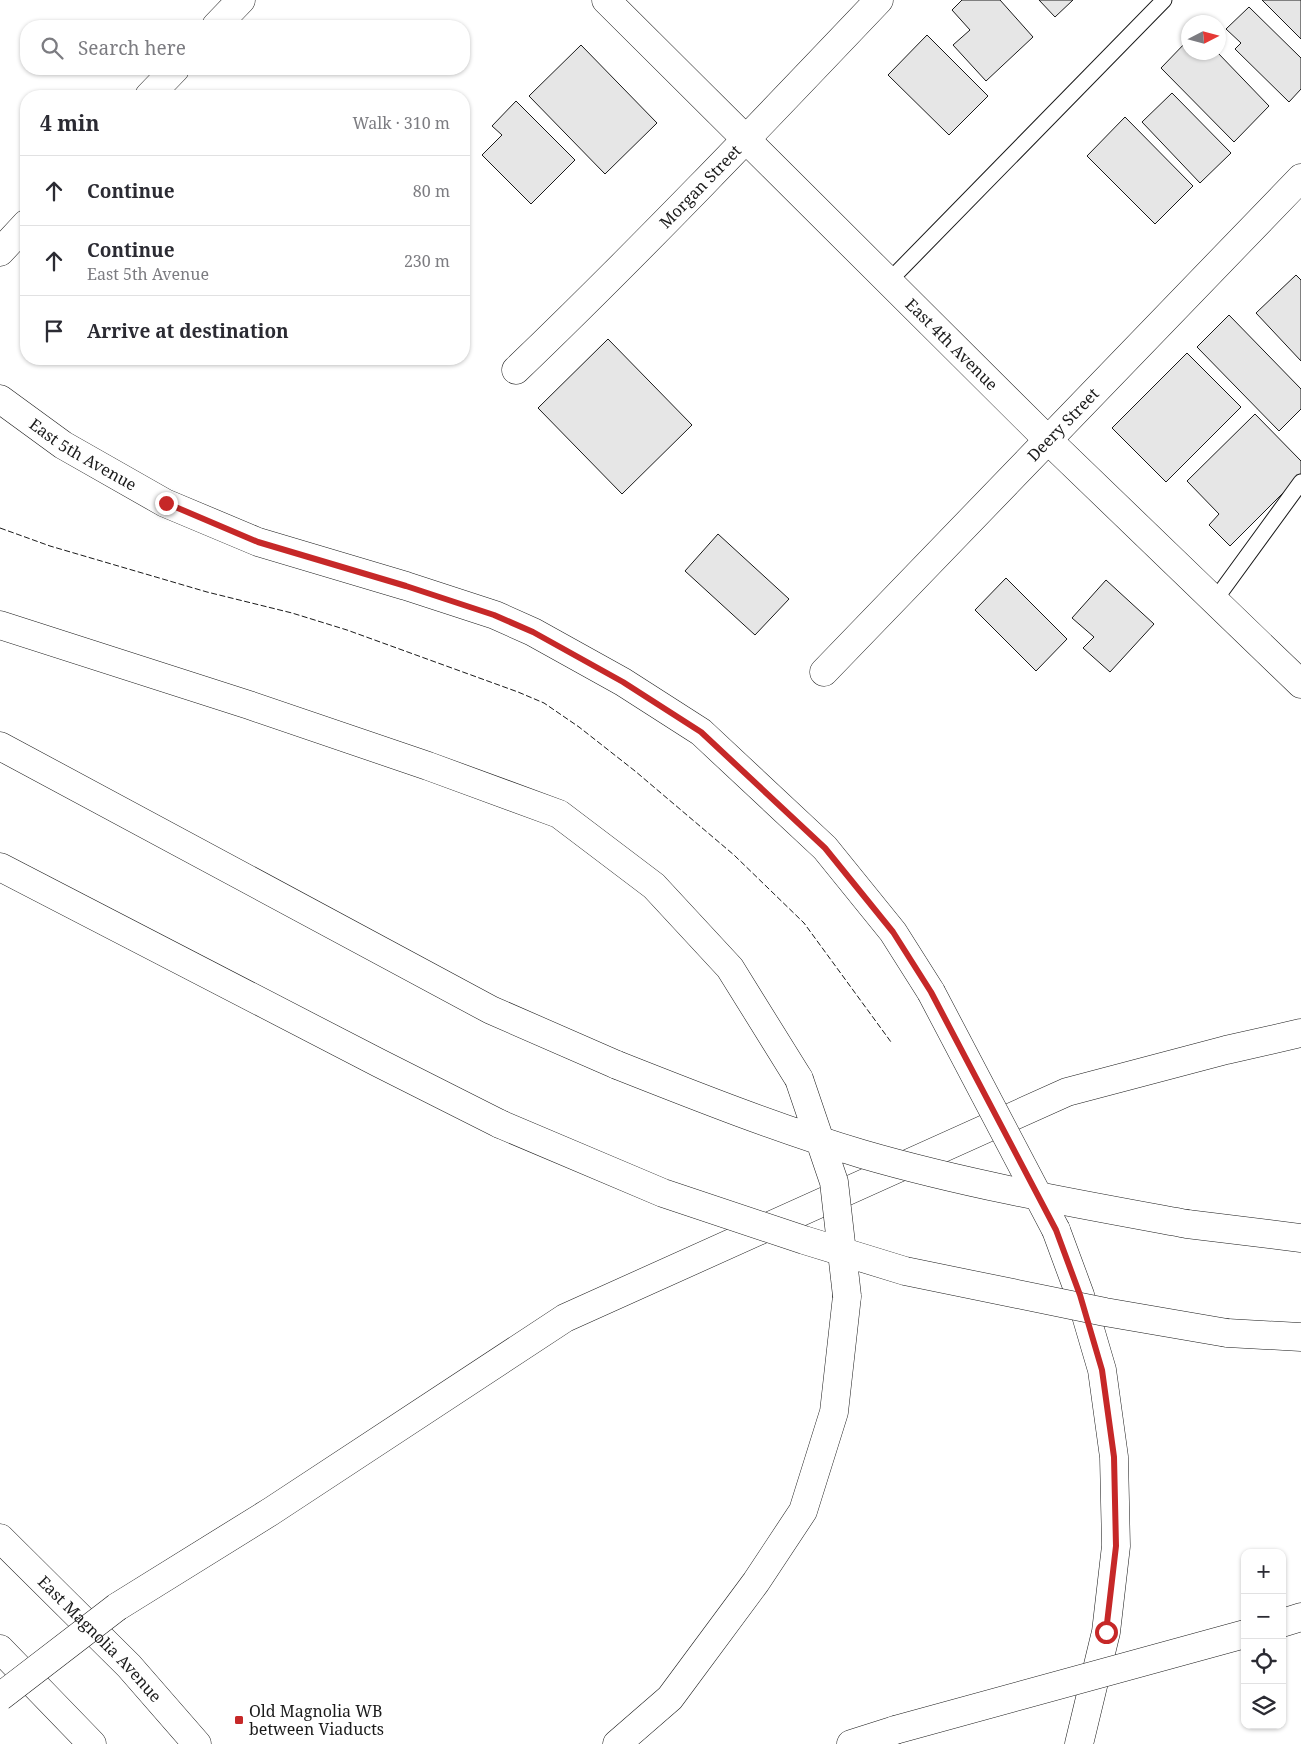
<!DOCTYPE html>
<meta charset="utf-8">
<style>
:root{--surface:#fff;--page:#f7f7f7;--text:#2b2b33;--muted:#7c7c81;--line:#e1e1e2}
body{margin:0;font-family:"Noto Serif",serif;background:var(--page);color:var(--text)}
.controls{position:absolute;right:15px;bottom:15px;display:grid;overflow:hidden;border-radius:10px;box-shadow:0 1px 4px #0004}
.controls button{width:45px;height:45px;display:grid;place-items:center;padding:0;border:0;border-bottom:1px solid var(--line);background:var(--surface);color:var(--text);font:25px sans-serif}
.compass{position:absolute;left:1181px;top:15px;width:45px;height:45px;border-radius:50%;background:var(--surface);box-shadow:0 1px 4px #0004;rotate:84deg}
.stop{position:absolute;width:15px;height:15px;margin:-11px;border:4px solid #c62828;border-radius:50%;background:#fff}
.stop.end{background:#c62828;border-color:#fff;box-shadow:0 1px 5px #0008}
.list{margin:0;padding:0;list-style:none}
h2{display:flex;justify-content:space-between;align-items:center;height:65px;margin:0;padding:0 20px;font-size:21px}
h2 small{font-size:16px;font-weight:400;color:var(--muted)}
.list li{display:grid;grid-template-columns:32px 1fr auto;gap:15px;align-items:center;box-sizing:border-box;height:70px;padding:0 20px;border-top:1px solid var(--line)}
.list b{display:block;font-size:19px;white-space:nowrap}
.list p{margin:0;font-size:16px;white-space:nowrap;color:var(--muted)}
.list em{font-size:16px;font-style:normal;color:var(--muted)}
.icon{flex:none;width:28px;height:28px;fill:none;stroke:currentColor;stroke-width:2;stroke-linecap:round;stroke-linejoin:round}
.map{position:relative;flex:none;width:1301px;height:1744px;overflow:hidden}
.search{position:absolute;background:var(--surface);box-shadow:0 1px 4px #0004;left:20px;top:20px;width:450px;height:55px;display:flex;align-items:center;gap:12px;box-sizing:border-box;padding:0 18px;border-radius:20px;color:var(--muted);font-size:19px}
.panel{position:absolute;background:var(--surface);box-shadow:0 1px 4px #0004;left:20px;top:90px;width:450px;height:275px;border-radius:20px}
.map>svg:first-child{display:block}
.building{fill:#e6e6e6;stroke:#1a1a1a}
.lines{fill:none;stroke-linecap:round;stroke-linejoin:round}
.service-casing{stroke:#1a1a1a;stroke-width:17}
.minor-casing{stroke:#1a1a1a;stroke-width:29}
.secondary-casing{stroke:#1a1a1a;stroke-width:29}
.motorway-casing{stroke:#1a1a1a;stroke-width:29}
.service{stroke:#fff;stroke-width:15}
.minor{stroke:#fff;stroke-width:28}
.secondary{stroke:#fff;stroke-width:28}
.motorway{stroke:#fff;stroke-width:28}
.secondary-bridge-casing{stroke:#1a1a1a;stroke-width:29;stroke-linecap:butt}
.motorway-bridge-casing{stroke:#1a1a1a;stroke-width:29;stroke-linecap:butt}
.secondary-bridge{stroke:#fff;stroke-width:28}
.motorway-bridge{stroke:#fff;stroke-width:28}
.fence{stroke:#1a1a1a;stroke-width:1;stroke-dasharray:6 2.5;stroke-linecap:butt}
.route{stroke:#c62828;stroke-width:6}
.poi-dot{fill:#c62828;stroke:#fff;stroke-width:2}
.labels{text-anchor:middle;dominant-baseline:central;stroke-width:4;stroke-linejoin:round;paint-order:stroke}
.street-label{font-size:16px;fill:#1a1a1a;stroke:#fff}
.poi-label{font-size:16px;fill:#1a1a1a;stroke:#fff;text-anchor:start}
</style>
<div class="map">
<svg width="1301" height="1744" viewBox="0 0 1301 1744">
<rect width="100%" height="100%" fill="#fff"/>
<path class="building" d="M962,0H1000L1033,37L986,81L953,45L970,30L952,10Z
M1039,0H1073L1055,17Z
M1262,0H1301V39Z
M1249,7L1301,58V89L1289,102L1235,49L1241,43L1226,29Z
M927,35L988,96L949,135L888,75Z
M1188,40V52H1217L1269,106L1234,142L1161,68Z
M581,45L657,123L605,174L529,96Z
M1172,93L1231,153L1200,183L1142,122Z
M516,101L575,160L531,204L482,155L502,135L492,126Z
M1125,117L1193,186L1155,224L1087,156Z
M1296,275L1301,280V361L1256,313Z
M1229,315L1301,389V409L1279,431L1197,347Z
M608,339L692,425L622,494L538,408Z
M1187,353L1241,407L1166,482L1112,428Z
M1255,414L1301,461V475L1230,546L1209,525L1219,514L1187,481Z
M718,534L789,599L755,635L685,571Z
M1006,578L1067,639L1036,671L975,610Z
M1106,580L1154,624L1110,672L1083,648L1094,637L1072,618Z"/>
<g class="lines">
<g class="service-casing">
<path id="service" d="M889,281L1164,0
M1215,600L1301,482"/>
</g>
<g class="minor-casing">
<g id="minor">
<path id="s1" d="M606,0L1048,440L1301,684"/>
<path d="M216,26L241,0"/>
<path d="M149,96L175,69"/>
<path d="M0,252L26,224"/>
<path id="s2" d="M516,370C641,250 760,125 879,0"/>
<path id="s3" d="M824,672L1301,178"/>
<path id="s4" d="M0,1538L129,1666L197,1744"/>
<path d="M0,1649L92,1744"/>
</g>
</g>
<g class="secondary-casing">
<g id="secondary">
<path id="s5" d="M0,399L63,445L165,503L258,542L406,586L495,615L533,632L623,682L701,732L825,848L893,932L931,992"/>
<path d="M1056,1230L1080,1295L1102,1370L1114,1457L1116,1546L1106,1632L1079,1744"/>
</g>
</g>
<g class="motorway-casing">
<path id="motorway" d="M0,625L249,705L428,766L559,814L654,886L730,968L799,1079
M0,746L491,1010L617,1065
M0,867L379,1063L500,1124
M1187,1224L1301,1238
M1227,1333L1301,1337
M117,1607L270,1512L565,1318L1067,1092L1226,1050L1301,1033
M1282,1623L1301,1617
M617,1744L670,1698L756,1582L803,1511L834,1412L847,1296
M851,1744L895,1730"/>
</g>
<use href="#service" class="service"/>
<use href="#minor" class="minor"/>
<use href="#secondary" class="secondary"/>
<use href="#motorway" class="motorway"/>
<g class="secondary-bridge-casing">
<path id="secondary-bridge" d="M931,992L1056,1230"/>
</g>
<g class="motorway-bridge-casing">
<path id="motorway-bridge" d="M617,1065C698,1097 779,1129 862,1154C969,1185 1078,1204 1187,1224
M799,1079L834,1182L847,1296
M500,1124L663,1193L804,1240L905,1271L1105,1312L1227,1333
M0,1697L117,1607
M895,1730L1245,1634"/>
</g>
<use href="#secondary-bridge" class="secondary-bridge"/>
<use href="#motorway-bridge" class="motorway-bridge"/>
<path class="fence" d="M0,528L50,546L207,592L292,613L347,630L518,692L544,703L579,727L635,771L734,855L804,923L891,1042"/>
</g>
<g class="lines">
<path class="route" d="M166,503L258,542L406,586L494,615L533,632L623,682L701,732L825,848L893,932L931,992L1056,1230L1080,1295L1102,1370L1114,1457L1116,1546L1106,1632"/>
</g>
<rect class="poi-dot" x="234" y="1715" width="10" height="10" rx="2.5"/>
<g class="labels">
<g class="street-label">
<text stroke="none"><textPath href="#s2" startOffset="260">Morgan Street</textPath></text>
<text stroke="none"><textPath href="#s1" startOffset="488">East 4th Avenue</textPath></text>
<text stroke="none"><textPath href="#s3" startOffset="344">Deery Street</textPath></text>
<text stroke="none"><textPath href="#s5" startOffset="100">East 5th Avenue</textPath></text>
<text stroke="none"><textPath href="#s4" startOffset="142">East Magnolia Avenue</textPath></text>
</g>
<g class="poi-label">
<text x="249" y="1711">Old Magnolia WB<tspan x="249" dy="18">between Viaducts</tspan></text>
</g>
</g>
</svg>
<div class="controls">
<button>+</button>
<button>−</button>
<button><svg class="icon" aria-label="locate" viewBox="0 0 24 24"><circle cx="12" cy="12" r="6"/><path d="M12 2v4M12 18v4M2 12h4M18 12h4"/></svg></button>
<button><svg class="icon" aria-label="layers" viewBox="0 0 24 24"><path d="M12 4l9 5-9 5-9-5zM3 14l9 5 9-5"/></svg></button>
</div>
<svg class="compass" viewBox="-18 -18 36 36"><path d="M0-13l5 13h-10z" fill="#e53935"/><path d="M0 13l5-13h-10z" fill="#7c7c81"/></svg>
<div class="stop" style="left:1106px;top:1632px"></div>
<div class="stop end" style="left:166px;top:503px"></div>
<div class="search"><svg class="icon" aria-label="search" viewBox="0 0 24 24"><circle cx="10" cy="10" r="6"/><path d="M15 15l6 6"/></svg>Search here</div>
<section class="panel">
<h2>4 min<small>Walk · 310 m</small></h2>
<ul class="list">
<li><svg class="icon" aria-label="ahead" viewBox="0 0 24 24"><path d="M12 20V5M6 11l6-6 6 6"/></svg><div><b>Continue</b></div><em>80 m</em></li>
<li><svg class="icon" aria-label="ahead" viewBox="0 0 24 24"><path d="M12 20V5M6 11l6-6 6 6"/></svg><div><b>Continue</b><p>East 5th Avenue</p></div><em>230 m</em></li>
<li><svg class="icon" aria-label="arrive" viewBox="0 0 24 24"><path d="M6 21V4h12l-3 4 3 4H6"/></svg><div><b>Arrive at destination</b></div></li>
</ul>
</section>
</div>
